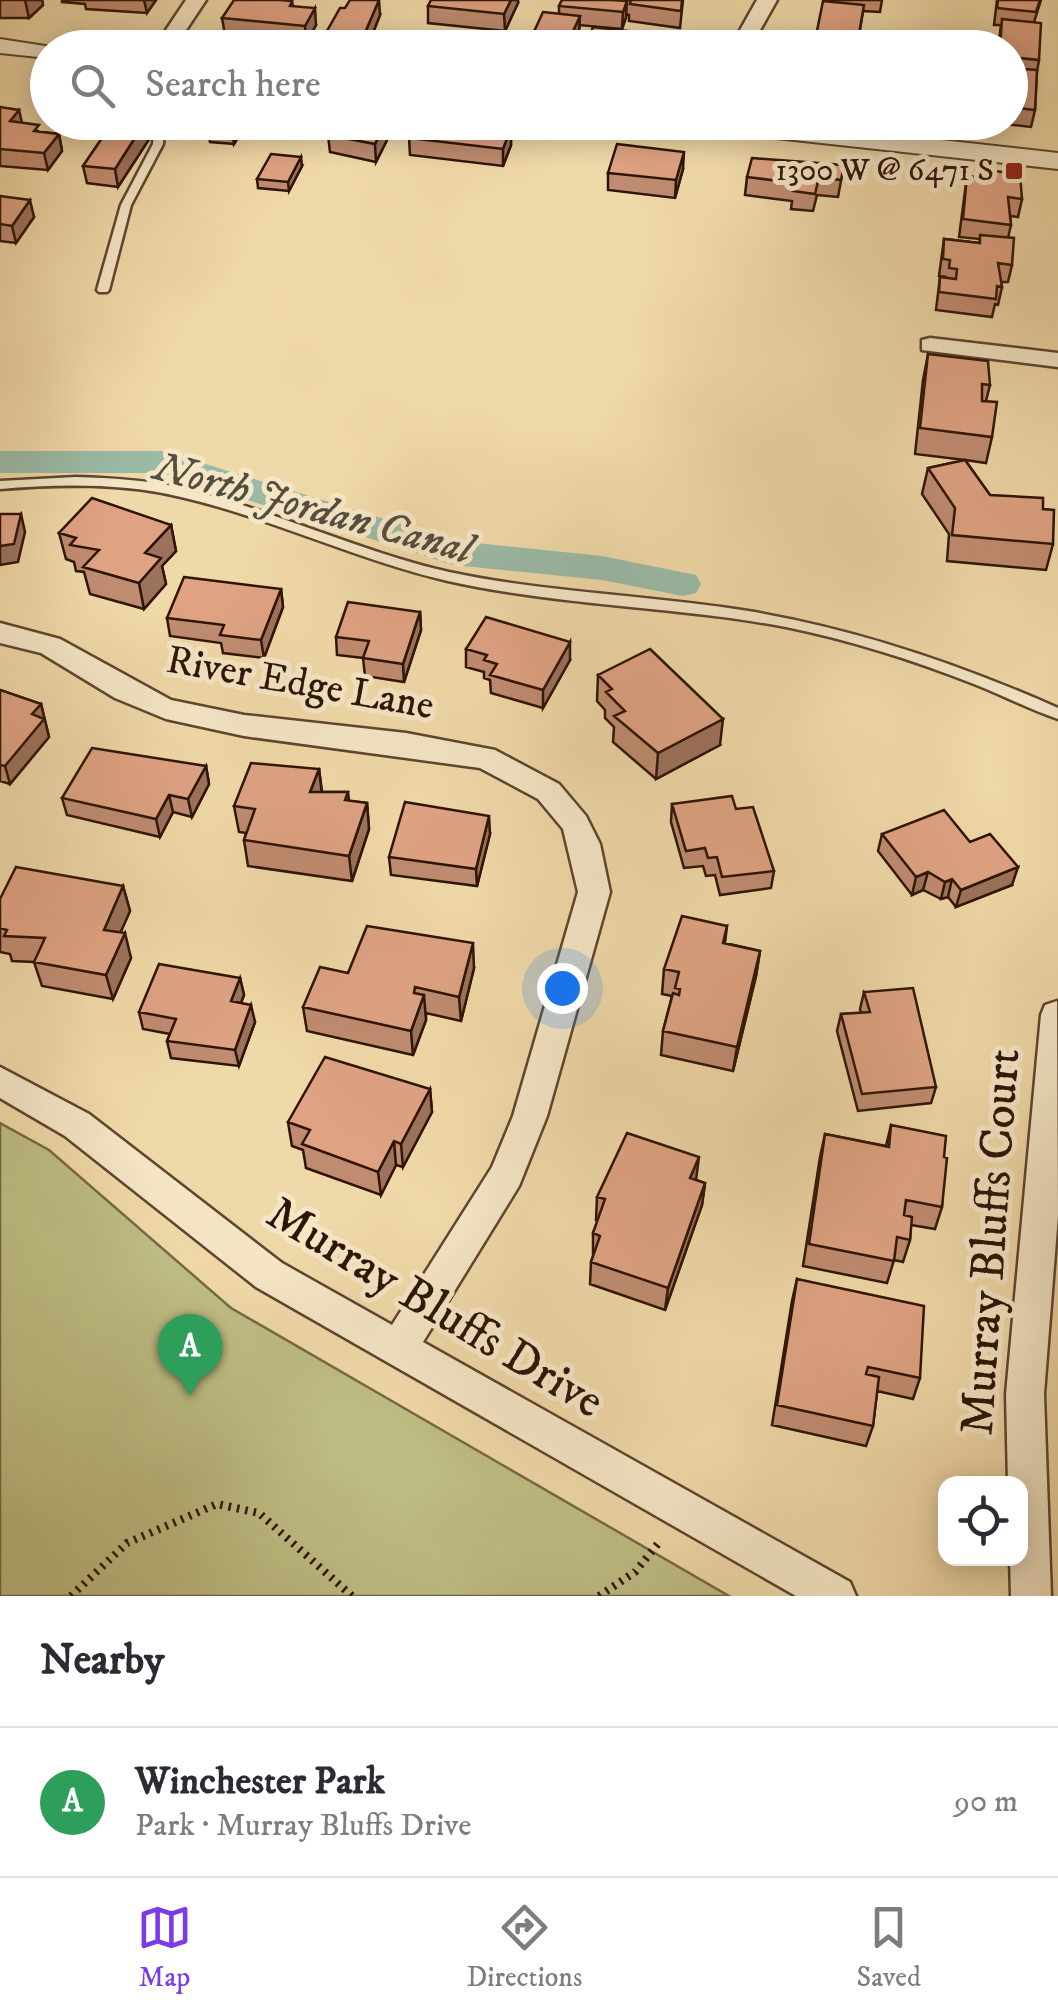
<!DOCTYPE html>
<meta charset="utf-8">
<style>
:root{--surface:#fff;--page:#f7f7f7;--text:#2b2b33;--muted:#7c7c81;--line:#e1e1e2;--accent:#7c3aed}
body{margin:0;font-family:"IM FELL DW Pica",serif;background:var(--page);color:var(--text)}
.controls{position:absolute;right:30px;bottom:30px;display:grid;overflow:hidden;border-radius:20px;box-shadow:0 5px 25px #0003}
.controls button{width:90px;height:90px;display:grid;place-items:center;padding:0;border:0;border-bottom:2px solid var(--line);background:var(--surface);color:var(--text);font:50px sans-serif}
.you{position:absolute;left:562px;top:988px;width:35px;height:35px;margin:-25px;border:8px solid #fff;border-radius:50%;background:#1a73e8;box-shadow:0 0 0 15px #1a73e833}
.badge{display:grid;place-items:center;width:65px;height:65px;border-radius:50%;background:var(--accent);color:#fff;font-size:32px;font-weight:700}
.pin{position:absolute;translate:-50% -82px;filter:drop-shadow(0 2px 5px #0008)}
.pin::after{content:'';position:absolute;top:52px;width:35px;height:30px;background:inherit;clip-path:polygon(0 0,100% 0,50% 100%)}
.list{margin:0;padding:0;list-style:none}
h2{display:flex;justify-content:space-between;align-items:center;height:130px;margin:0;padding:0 40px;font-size:42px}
h2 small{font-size:32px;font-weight:400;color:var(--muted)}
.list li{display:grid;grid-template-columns:65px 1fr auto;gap:30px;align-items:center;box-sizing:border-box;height:150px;padding:0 40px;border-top:2px solid var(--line)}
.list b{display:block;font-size:38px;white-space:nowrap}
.list p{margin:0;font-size:32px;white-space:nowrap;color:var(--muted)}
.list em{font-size:32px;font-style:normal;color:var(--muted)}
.icon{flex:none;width:55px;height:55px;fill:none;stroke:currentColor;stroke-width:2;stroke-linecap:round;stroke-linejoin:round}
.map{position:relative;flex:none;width:1058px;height:1596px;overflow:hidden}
.search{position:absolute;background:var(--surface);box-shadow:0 5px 25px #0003;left:30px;right:30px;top:30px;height:110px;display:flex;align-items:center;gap:25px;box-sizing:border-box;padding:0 35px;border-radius:55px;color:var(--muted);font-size:38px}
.sheet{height:280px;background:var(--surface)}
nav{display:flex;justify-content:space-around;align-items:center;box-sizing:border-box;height:140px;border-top:2px solid var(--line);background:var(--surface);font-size:28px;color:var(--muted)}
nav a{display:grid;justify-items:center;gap:5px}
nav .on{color:var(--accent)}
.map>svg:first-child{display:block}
.green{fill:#bebe84;stroke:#766946;stroke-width:2.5}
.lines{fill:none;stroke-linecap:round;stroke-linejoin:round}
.canal{fill:#9abaa7;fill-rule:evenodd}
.service-casing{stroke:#5e452f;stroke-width:5}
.minor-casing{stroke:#5e452f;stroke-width:5}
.tertiary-casing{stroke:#5e452f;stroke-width:4}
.path{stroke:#2e1407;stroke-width:8;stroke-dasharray:2.5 6;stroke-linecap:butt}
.service{fill:#f5e6c6;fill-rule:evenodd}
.minor{fill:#f5e6c6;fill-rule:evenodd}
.tertiary{fill:#f5e6c6;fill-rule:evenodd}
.wall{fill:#c08c71;stroke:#2e1407;stroke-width:2.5}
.shaded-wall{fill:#9c725c;stroke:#2e1407;stroke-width:2.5}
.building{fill:#dfa383;stroke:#2e1407;stroke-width:2.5}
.poi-dot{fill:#8f2418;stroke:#f5e6c6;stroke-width:4}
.labels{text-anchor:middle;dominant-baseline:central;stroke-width:10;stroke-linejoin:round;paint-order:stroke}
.far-poi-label{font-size:32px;fill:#2e1407;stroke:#f5e6c6;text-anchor:end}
.street-label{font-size:40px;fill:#2e1407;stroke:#f5e6c6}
.water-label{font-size:42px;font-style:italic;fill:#544e3f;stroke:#f5e6c6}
.near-street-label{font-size:48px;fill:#2e1407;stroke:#f5e6c6}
</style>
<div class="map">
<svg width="1058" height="1596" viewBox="0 0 1058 1596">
<rect width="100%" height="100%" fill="#f0d9a8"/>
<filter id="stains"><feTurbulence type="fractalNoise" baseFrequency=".002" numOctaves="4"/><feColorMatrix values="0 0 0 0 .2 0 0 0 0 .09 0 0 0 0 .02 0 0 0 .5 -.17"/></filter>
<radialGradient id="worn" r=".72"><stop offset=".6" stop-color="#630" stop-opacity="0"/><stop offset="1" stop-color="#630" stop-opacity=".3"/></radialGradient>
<path class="green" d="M0,1123L49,1150L231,1308L729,1596H0Z"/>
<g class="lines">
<path class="canal" d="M0,451H163L456,541L602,556L696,575L701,584L696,593L683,596L602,580L454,565L161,473H0Z"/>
<g class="service-casing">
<path id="service" d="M155,122H165L163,144L131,205L109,290L107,292H99L97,290L121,205L153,144Z
M76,477C112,478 147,480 181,488C272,509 357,551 449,572C547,593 649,595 748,611C856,629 959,664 1058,708V719C1029,709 1002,695 974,684C913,660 850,640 786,627C674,606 559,606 448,581C357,560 272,518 181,497C122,483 60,484 0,489V481Z"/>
</g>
<g class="minor-casing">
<path id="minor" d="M186,0H206L174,48H154Z
M757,0H777L750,48H730Z
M930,338L1058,353V367L922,350V340Z
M0,623L60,639L171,700L244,715L406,733L495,750L559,784L586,816L600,844L610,892L547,1116L519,1186L423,1342L850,1582L856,1596H796L256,1287L65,1136L0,1098V1067L89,1114L282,1263L392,1325L492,1167L513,1116L578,892L563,829L538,799L480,768L244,736L166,719L115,698L41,653L0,643Z
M1057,1001L1058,1215L1044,1394L1051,1596H1011L1010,1558H1020V1484H1008L1006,1394L1041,1015L1045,1005Z"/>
</g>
<g class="tertiary-casing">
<path id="tertiary" d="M0,39L58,48H48V58L0,53Z
M691,122H779L1058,153V169L704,130Z"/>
</g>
<path class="path" d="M71,1596L127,1543L217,1504L259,1513L352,1596
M599,1596L635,1572L661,1540"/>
<use href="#service" class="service"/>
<use href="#minor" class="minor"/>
<use href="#tertiary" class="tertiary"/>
</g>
<path class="wall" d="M0,0H42L43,5L29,18H0Z
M62,0H156L147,13L86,9L85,4L62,2Z
M562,0H683L680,28L629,21V15L626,14L622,29L579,25V33L573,48H532V36L559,14V6Z
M829,0H882L880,12L863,11L857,48H805L815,47L816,36Z
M997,0H1041L1034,22L1039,60L1037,72L1035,110L1031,127L995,123L1010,122V48H998L1001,25H994Z
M292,1L293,6L316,25L306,43L225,35L222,18Z
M518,3L505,31L428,23V6Z
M380,15L367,48H328L327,31Z
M0,107L22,123L40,132L59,134L62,151L48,170L0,166Z
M113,122H153L155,130L118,187L87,183L83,166Z
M165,122H267L260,136L240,134L234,144L210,142L208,130L165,125Z
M394,126L376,162L330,152L328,135Z
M511,128V145L503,166L410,155L409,138Z
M844,165L838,197L817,195L813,211L791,209L792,201L745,195L747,177Z
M302,166L289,191L258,188L257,179Z
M683,169L675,198L608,190V173Z
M967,176L1022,199L1018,217L1010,216L1011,225L1008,238L1012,265L1008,282H1001L1002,287L998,305L995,304L992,317L936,310L940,277H947L939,276L944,239L979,243L980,239L959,237Z
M0,196L34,217L16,243L0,241Z
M928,354L990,385L986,401L992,437L986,463L965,460L990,495L1043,509L1053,544L1046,570L947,561L949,534L922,494L928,468L965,460L915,454L923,380Z
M171,525L176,551L162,566L166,584L144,609L90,594L84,572L76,571L74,562L66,559L59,533Z
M281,589L283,607L264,658L223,653L221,643L170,636L167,618Z
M420,612L421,630L404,682L365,676L363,658L337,655L336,637Z
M466,649L570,660L543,708L491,693L490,680L484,678V672L466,667Z
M598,675L720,745L656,779L613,742L614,727L605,718V710L597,701Z
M0,690L41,704L49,737L10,784L0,781Z
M206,766L209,784L192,817L173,812L160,837L67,815L62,798Z
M319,769L322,792H348L349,801L367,803L369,829L352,881L248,866L244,840L246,833L239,832L234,806Z
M672,804L736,809L774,871L771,888L720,895L715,875L706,876L703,866L684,868L671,822Z
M490,834L477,886L391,875L389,857Z
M882,834L970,842L1012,885L956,907L948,897L941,899L923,890L912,895L878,851Z
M123,886L130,911L120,933L131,958L113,999L42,986L34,962L12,961L10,954L0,952V899Z
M727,926L725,943L760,951L756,976L733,1071L661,1055L663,1031L672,996L662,994L664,969Z
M474,968L461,1021L426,1013V1020L413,1055L307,1031L303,1007L348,973Z
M240,978L244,995L241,1003L255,1022L239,1066L171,1058L167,1041L170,1034L143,1029L139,1012Z
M864,992L936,1087L931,1103L858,1111L837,1031L841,1014L861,1013L860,1009Z
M430,1089L432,1112L403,1167L396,1165L381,1195L306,1168L303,1150L292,1146L288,1122Z
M891,1125L944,1157L942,1207L935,1229L911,1225L910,1240L903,1262L894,1260L887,1283L803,1266L820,1157L825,1134L886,1146Z
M696,1180L705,1183L702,1205L665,1310L590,1284L591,1262L593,1256V1233L598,1220H596L597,1197Z
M797,1279L920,1378L913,1399L877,1391L873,1426L866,1446L772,1425L792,1301Z"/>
<path class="shaded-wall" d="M25,0H42L43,5L29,18Z
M144,0H156L147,13Z
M379,0L380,15L367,48H365L364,35Z
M511,0H518V3L505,31L504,14Z
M627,1L626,18L622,29L623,12Z
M315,8L316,25L306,43L305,26Z
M580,16L579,33L573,48H569V40Z
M19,110L23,127L10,121Z
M145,122H153L155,130L118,187L115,169Z
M235,122H239L240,134L234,144L232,127Z
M258,122H267L260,136Z
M386,122H394V126L376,162L375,144Z
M511,128V145L503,166V149Z
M59,134L62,151L48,170L44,153Z
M684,152L683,169L675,198L676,180Z
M301,157L302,166L289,191L288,182Z
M30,200L34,217L16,243L12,226Z
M21,514L25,532L18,562L0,565V546Z
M171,525L176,551L162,566L166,584L144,609L139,583L145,553Z
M281,589L283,607L264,658L261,640Z
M420,612L421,630L404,682L403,664Z
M570,642V660L543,708V690Z
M41,704L49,737L10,784L5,766L32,714Z
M723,719L720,745L656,779L658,753Z
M206,766L209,784L192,817L188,799Z
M319,769L322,795L310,792Z
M169,795L173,812L160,837L156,819Z
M367,803L369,829L352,881L349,856Z
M489,816L490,834L477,886L476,869Z
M1018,867L1012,885L956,907L961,890Z
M928,872L923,890L912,895L916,877Z
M952,879L948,897L941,899L945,882Z
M123,886L130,911L111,954L104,930Z
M125,933L131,958L113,999L106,975Z
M473,943L474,968L461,1021L459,997Z
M760,951L756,976L733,1071L737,1047Z
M240,978L244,995L235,1018L231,1001Z
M424,995L426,1020L413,1055L411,1031Z
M251,1005L255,1022L239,1066L235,1050Z
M430,1089L432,1112L403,1167L401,1144Z
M394,1141L396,1165L381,1195L378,1172Z
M699,1157L696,1180L690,1178Z
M705,1183L702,1205L665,1310L668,1288Z"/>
<path class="building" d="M234,0H280L292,1L290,6L315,8L305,26L222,18Z
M350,0H379L364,35L327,31L340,8H345Z
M431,0H511L504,14L428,6Z
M562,0H611L627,1L623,12L559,6Z
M631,0H682L681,11L630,4Z
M998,0H1040L1036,12L997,8Z
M823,1L864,5L858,40L816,36Z
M543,12L580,16L569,40L532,36Z
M1002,19L1041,23L1039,60L1010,57V48H1000Z
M593,27L654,34L649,48L585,46Z
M1010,68L1037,70L1035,110L1010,107Z
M0,107L19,110L10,121L39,125L34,131L59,134L44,153L0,149Z
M113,122H145L115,169L83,166Z
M209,122H235L232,127L208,124Z
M335,122H386L375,144L328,135Z
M417,122H443L511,128L503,149L409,138Z
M617,144L684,152L676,180L608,173Z
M271,154L301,157L288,182L257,179Z
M752,158L844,165L841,180L819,177L815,194L793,191L795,183L747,177Z
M985,170L1020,174L1022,199L1008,197L1011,225L963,219L967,176L984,178Z
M0,196L30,200L12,226L0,224Z
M980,235L1014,238L1012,265L998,263L1002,287L997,286L996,299L939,292L940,277L956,279L957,269L949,268L950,260L943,259L944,239L980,243Z
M928,354L988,361L990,385L982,384V401L997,402L992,437L920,428Z
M965,460L990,495L1043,498V509L1054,510L1053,544L952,535L955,508L928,468Z
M92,498L171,525L145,553L161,558L139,583L83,567L99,550L70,545L76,538L59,533Z
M0,514H21L14,544L0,546Z
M184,577L281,589L261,640L220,635L224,625L167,618Z
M348,602L420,612L403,664L363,658L369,641L336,637Z
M486,617L570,642L543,690L490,675L497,664L484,660L487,655L466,649Z
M650,649L723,719L658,753L614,716L625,711L606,692L612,689L598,675Z
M0,690L41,704L32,714L44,719L5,766L0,765Z
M92,748L206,766L188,799L169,795L156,819L62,798Z
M251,763L319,769L310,792H348L345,800L367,803L349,856L244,840L255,809L234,806Z
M732,796L736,809L753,807L774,871L722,877L717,857L708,858L705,848L686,851L672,804Z
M405,802L489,816L476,869L389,857Z
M944,810L970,842L990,834L1018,867L961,890L952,879L945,882L928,872L916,877L882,834Z
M16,867L123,886L104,930L125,933L106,975L34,962L45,938L4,936L7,930L0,928V899Z
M682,916L727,926L723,943L760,951L737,1047L663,1031L673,993L679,995L680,989L675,988L679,972L664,969Z
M367,926L473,943L459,997L415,987L414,993L424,995L411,1031L303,1007L320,967L348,973Z
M159,964L240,978L231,1001L251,1005L235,1050L167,1041L176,1019L139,1012Z
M913,988L936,1087L862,1094L841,1014L870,1012L864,992Z
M325,1057L430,1089L401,1144L394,1141L378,1172L302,1144L310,1130L288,1122Z
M891,1125L946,1136L944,1157L947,1158L942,1207L906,1200L904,1215L912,1217L910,1240L897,1237L894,1261L809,1244L825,1134L889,1147Z
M627,1133L699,1157L690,1178L705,1183L668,1288L591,1262L600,1236L593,1233L605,1199L597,1197Z
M797,1279L924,1306L920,1378L868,1367L866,1374L879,1377L873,1426L777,1405Z"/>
<rect class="poi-dot" x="1004" y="161" width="20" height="20" rx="5"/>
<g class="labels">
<g class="far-poi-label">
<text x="994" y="171">1300 W @ 6471 S</text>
</g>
<g class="street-label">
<text transform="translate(300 684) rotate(10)">River Edge Lane</text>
</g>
<g class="water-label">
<text transform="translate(313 509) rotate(15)">North Jordan Canal</text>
</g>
<g class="near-street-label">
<text transform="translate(991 1242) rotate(-86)">Murray Bluffs Court</text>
<text transform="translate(435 1308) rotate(31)">Murray Bluffs Drive</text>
</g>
</g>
<rect width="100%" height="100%" filter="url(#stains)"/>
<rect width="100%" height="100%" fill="url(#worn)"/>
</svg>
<div class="controls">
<button><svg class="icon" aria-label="locate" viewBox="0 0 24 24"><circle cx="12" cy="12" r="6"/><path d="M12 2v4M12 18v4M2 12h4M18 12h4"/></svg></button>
</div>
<div class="you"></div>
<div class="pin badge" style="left:190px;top:1396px;background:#2e9e5b">A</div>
<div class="search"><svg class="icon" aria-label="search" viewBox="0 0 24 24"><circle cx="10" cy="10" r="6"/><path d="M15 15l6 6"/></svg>Search here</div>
</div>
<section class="sheet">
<h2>Nearby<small></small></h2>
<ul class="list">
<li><span class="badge" style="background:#2e9e5b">A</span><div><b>Winchester Park</b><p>Park · Murray Bluffs Drive</p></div><em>90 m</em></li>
</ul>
</section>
<nav>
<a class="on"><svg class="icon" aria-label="map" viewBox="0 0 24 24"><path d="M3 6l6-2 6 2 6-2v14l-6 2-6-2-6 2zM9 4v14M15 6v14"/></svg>Map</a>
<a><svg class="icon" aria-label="directions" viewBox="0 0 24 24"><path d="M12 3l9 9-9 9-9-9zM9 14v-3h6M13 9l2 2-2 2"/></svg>Directions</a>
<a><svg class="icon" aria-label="saved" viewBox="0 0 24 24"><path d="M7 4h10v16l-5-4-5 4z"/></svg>Saved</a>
</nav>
